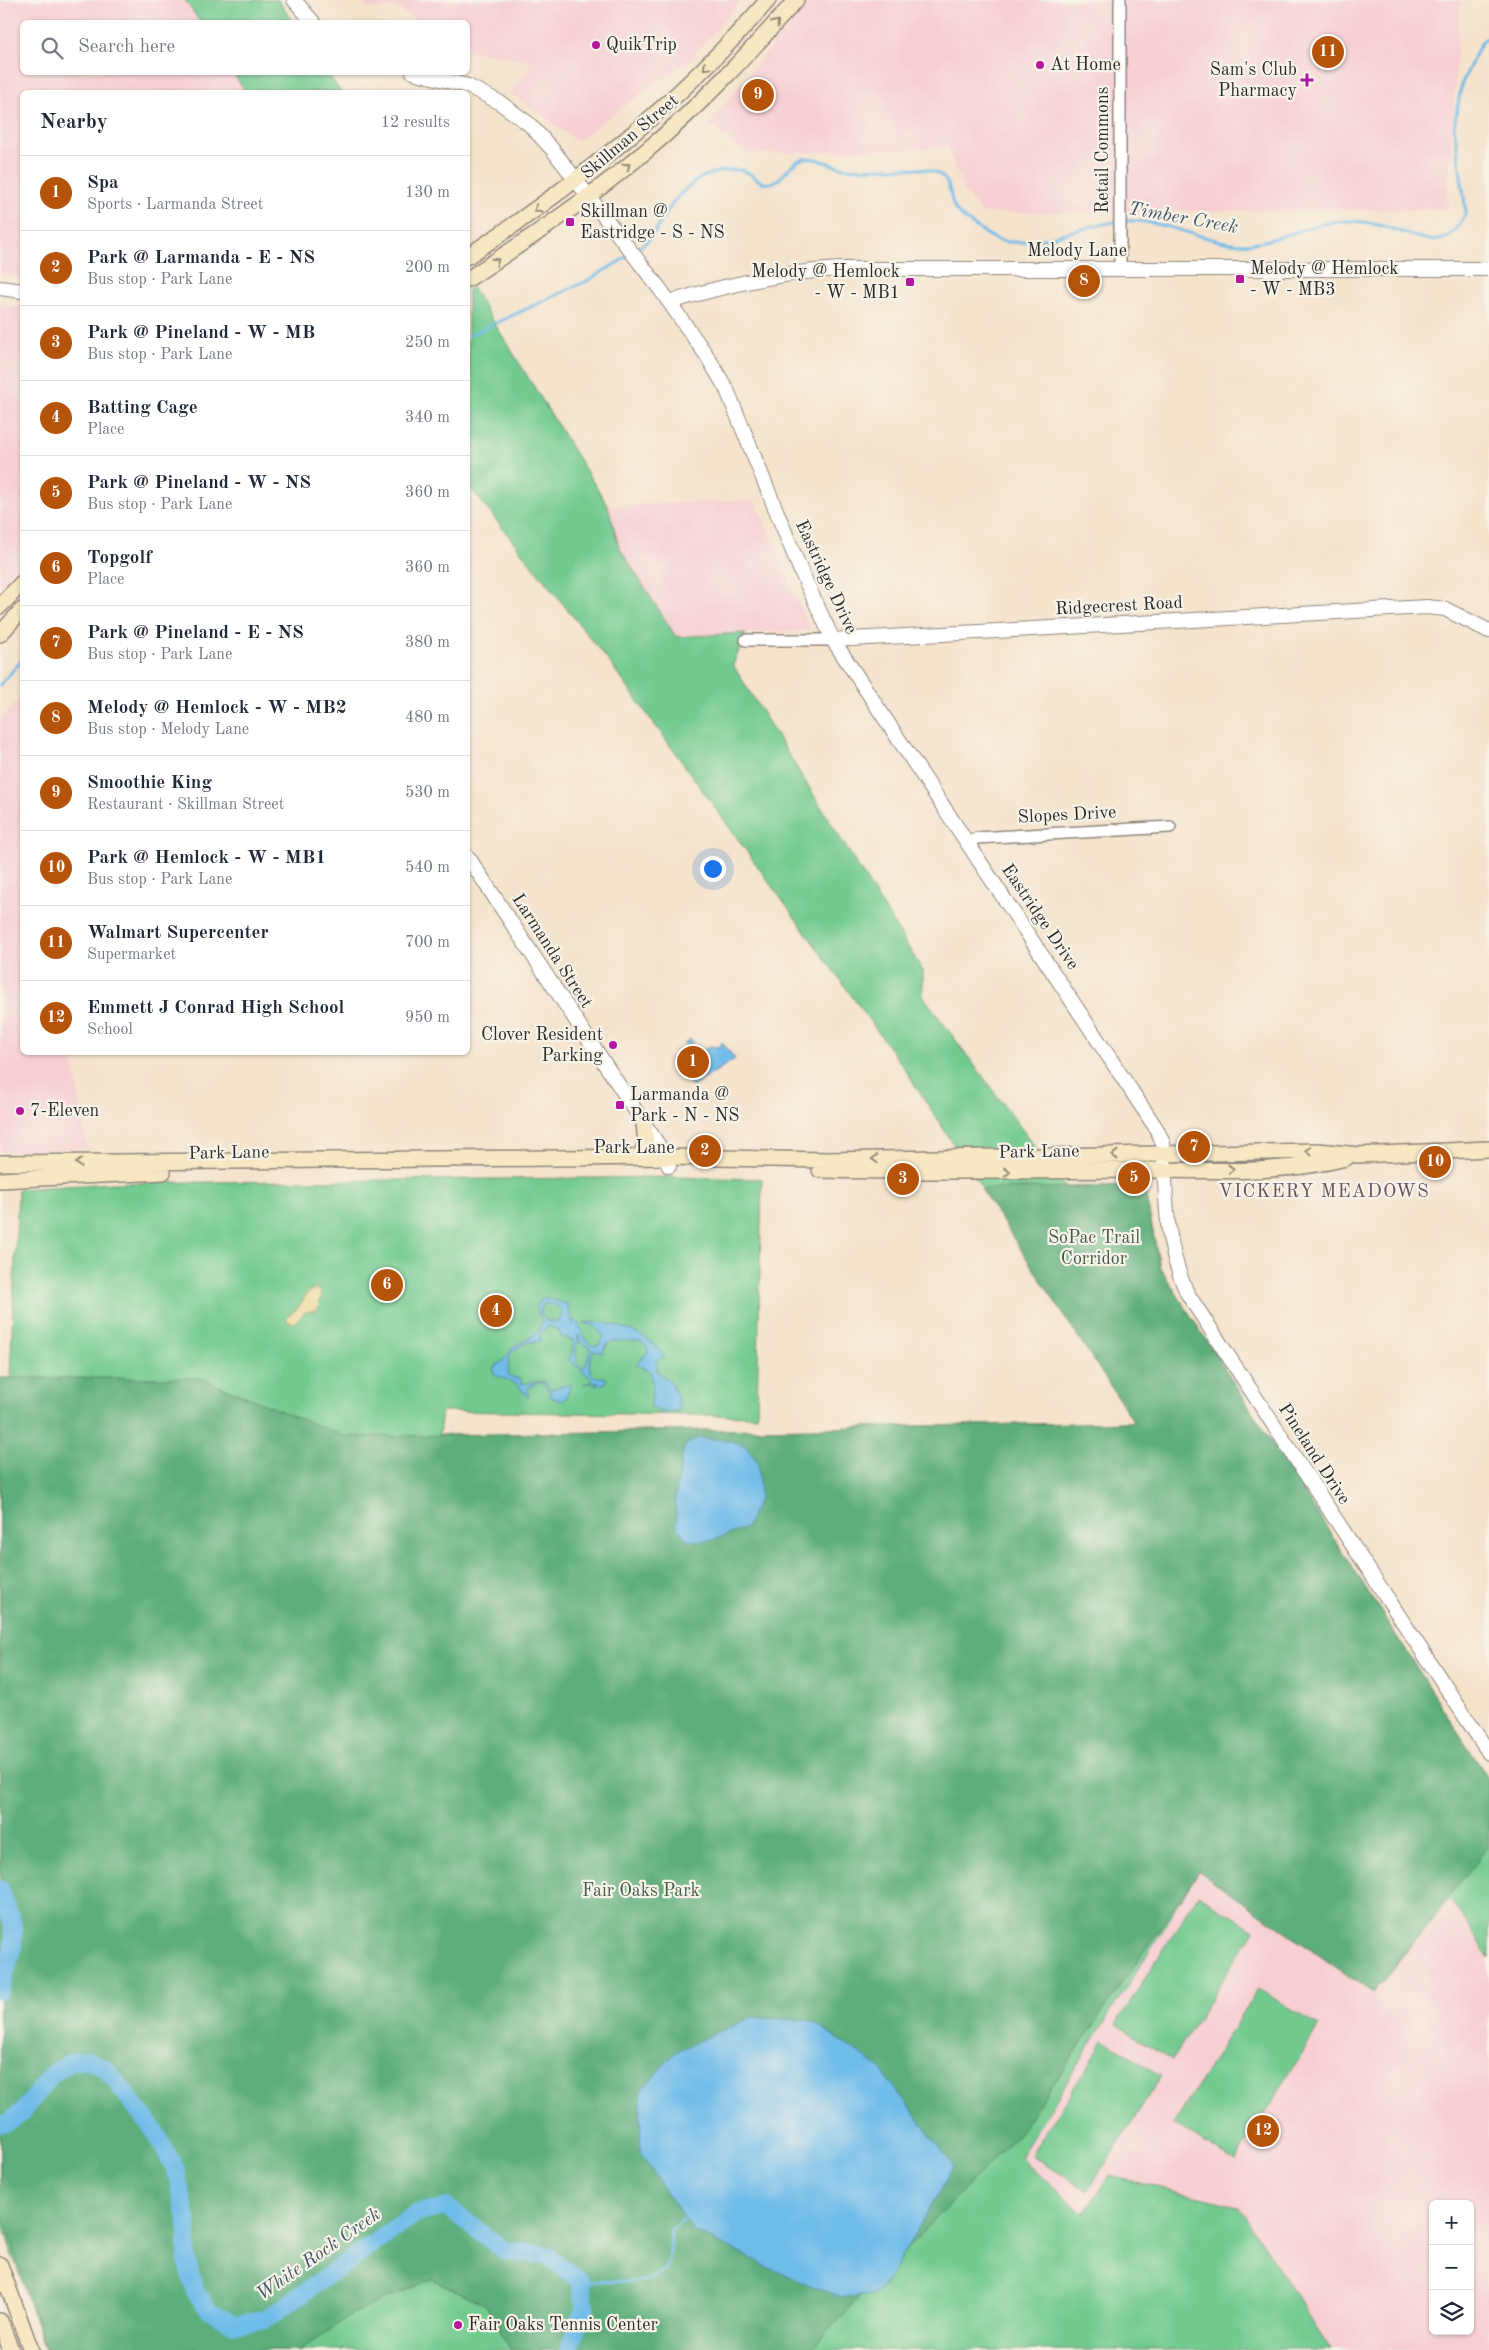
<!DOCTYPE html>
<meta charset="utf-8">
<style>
:root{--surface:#fff;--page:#f2f2f3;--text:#1f2937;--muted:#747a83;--line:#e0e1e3;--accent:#b45309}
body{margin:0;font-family:"Old Standard TT",serif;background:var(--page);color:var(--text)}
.controls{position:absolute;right:15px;bottom:15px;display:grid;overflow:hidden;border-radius:8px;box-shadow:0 1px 4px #0004}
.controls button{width:45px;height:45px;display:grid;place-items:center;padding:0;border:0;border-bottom:1px solid var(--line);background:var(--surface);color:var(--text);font:25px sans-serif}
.you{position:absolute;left:712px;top:868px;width:18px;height:18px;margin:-12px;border:4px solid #fff;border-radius:50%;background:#1a73e8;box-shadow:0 0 0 8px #1a73e833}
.badge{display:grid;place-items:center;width:32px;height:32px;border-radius:50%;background:var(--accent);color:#fff;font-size:16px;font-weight:700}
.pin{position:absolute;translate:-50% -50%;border:2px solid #fff;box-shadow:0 1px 5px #0006}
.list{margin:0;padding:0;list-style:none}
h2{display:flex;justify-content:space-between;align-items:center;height:65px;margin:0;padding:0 20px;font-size:21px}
h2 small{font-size:16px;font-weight:400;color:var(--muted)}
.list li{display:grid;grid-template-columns:32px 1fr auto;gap:15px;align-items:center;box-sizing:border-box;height:75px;padding:0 20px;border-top:1px solid var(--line)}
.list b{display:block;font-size:19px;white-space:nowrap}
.list p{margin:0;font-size:16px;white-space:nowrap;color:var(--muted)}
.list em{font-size:16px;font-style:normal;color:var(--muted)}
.icon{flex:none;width:28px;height:28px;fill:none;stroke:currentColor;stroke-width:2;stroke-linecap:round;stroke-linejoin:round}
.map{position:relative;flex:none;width:1489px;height:2350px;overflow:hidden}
.search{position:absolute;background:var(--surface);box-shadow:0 1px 4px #0004;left:20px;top:20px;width:450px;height:55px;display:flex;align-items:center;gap:12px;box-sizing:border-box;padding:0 18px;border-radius:8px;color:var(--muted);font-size:19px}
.panel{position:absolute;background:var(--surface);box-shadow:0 1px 4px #0004;left:20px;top:90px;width:450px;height:965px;border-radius:8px}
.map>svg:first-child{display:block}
.built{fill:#f7cfd3;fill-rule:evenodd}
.green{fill:#72ca8f;stroke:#4e7a5d}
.forest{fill:#5dae7a;stroke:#446c52}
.sand{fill:#eeda9e;stroke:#8c8264}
.water{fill:#6fbce9;stroke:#4d748a;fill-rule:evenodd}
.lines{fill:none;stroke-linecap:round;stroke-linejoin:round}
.stream{stroke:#6fbce9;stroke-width:3}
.river{stroke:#6fbce9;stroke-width:18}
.minor-casing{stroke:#90877c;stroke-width:14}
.tertiary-casing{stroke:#90877c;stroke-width:16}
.secondary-casing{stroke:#90877c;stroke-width:18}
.minor{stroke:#fff;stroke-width:11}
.tertiary{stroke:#fff;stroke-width:14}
.secondary{stroke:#f7e8c3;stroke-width:15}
.oneway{stroke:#918a77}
.poi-dot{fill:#b5179e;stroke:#f7f3e8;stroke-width:2}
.labels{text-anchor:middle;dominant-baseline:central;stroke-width:4.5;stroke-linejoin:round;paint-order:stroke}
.poi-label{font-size:18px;fill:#2b2b2b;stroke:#f7f3e8;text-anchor:start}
.street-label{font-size:18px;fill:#2b2b2b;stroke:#f7f3e8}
.park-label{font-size:18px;fill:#405b49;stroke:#f7f3e8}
.water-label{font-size:19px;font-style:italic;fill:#3f5664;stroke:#f7f3e8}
.neighbourhood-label{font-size:19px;letter-spacing:1px;fill:#6e5460;stroke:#f7f3e8}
</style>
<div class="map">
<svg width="1489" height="2350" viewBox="0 0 1489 2350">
<rect width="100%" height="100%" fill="#f7f3e8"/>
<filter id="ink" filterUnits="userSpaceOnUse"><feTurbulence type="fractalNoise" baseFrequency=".02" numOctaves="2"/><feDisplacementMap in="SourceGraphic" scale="10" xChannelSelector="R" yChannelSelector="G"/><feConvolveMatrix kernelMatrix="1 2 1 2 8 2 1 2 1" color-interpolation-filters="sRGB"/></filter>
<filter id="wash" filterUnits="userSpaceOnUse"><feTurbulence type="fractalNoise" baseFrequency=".0096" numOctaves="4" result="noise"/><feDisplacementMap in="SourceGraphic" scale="20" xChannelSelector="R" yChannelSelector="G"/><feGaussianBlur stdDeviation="1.12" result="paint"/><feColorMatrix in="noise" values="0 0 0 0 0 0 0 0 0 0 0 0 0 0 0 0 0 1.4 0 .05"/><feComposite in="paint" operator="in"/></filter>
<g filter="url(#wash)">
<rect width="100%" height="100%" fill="#f5e3cc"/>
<path class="built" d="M0,0H185L200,22H22V72L233,73L246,92H22V278L0,274Z
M362,0H742L688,62L647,89L577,141L511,94L532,62L468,50V22H419L395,7L368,9Z
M808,0H1460L1447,209L982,213L964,191L948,148L746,154L709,124Z
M0,305L22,308V566L0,586Z
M755,500L810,630L676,637L619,547L608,506Z
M22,695V1052L72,1053L87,1149L0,1152V721Z
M1199,1871L1373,1993L1450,1899L1489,1958V2350H1331L1238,2206L1083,2213L1020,2157ZM1433,2204H1470V2331H1433Z"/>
<path class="green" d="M185,0H278L293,22H200Z
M233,73H327L341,92H246Z
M472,287L608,506L619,547L676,637L746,633L733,665L923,971V996L1065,1187L1144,1186L1160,1268L1489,1780V1958L1450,1899L1373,1993L1199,1871L1020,2157L1083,2213L1110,2176L1238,2206L1331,2350H45L0,2218V1378L10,1379L18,1189L113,1183L676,1177L762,1179L757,1416L442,1411L439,1435L1134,1422L904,1068L610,663L468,485V290Z
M1198,1895L1254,1930L1172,2060L1116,2024Z
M1258,1989L1319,2026L1235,2161L1174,2124Z
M1104,2040L1161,2076L1088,2191L1031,2155Z"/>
<path class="forest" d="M1144,1186L1160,1268L1489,1780V1845L1373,1993L1199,1871L1020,2132L864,2292L812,2350H511L486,2305L432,2279L354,2313L301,2350H46L0,2208V1378H200L346,1437L1134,1422L981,1189Z"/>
<path class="sand" d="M317,1288L322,1295L317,1310L305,1312L294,1323L287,1321V1317L298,1308L308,1292Z"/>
<path class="water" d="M691,1039L693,1042L689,1045L695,1055L710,1046L719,1047L722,1042L735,1059L692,1087L680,1068L684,1060L691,1055L684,1043Z
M543,1297L567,1304L573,1324L574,1319C583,1326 582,1339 592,1346L599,1345L604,1337L595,1326L584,1323C609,1319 652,1334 664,1357L657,1360V1372C671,1379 680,1395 678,1411L660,1412L651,1407L652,1383L650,1372L636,1364L648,1352L647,1347L641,1341H613L608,1343L602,1353L594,1351C590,1361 587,1366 593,1376L606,1378V1383L594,1386L599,1382L583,1384L592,1382V1379L568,1359L571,1356L574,1341L560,1336V1332L550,1326L541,1332L539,1342C529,1340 513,1347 509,1358C508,1363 509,1369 508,1374L516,1379L520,1378L522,1384L544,1381L550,1389L571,1384L566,1398L561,1401L549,1396L551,1393L542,1382L536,1383L527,1389L529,1396L528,1398L518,1385L494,1374L493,1368L506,1358L514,1346L530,1338L539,1331L542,1321L536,1307ZM546,1303L556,1305L563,1313L558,1321H546L541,1313V1307ZM578,1334L581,1343L592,1349L584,1369C569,1361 580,1348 578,1334Z
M698,1438L728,1440L744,1445L758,1462L760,1498L746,1528L713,1540L688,1541L677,1528L675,1498L684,1446Z
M751,2017L812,2021L879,2067L954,2166L884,2287L874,2295L842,2297L797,2280L693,2231L640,2153L641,2091L675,2052Z"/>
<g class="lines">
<path class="stream" d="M1123,221C1159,219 1196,238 1231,243C1269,249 1309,220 1349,221C1369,221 1390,228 1408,234C1417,237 1429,242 1438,240C1452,238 1461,224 1466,212L1454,126L1462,83L1482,41L1489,37
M635,251C640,246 648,242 652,236C666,215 674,195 696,181C710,172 735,165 750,174C757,178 761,185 770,183C784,181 789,162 803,159C818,156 832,167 847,168C868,170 921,164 937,173C955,183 947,199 957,212C963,219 990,237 998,240C1031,250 1083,224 1117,222
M468,336L587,281L630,255
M0,685L22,660
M581,2282L643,2281L665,2271L670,2257L671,2230L684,2218"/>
<path class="river" d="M0,1889L13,1925V1947L0,1990
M0,2124L7,2123L22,2112L52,2074L71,2062L88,2060L107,2070L156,2133L176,2170L187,2220V2262L195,2291L210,2311L235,2324L266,2319L417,2213L447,2207L505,2251L547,2255L581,2282L585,2306L569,2350"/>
</g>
</g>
<g filter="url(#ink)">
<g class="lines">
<g class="minor-casing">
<path id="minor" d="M1120,269V0
M746,640H833
M968,843L977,838L1170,827"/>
</g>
<g class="tertiary-casing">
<path id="tertiary" d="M294,0L313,22
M413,72L468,86L499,102L529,124L552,149L660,289L707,356L727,390L800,569L833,640L1156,1128L1163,1143L1164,1155C1166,1206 1166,1246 1187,1293L1489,1753
M0,288L22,291
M670,302C726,285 781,272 840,269H1489
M833,640L1427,607L1445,609L1489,631
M468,857L661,1149L669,1166"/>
</g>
<g class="secondary-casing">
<path id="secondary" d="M468,256C582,180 678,104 768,0
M468,279C529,239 590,198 646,151C701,105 749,53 796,0
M0,606L22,583
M0,634L22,610
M639,1157L646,1145L644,1123
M0,1163L666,1157L826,1160L1318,1151L1358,1155L1489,1149
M820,1170C925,1172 1030,1171 1135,1170C1205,1170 1279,1175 1346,1158
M0,1180L163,1172
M0,2265L31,2350
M0,2321L11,2350"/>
</g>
<use href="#minor" class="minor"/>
<use href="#tertiary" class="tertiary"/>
<use href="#secondary" class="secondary"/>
</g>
<defs><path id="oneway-chevron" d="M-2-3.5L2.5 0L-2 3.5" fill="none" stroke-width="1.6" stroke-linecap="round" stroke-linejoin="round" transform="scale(1.25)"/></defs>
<g class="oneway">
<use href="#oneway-chevron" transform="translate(776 23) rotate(-48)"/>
<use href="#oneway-chevron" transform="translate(706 67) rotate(136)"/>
<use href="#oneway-chevron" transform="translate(627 166) rotate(-39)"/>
<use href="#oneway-chevron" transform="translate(537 209) rotate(144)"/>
<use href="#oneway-chevron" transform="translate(496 261) rotate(-34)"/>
<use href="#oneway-chevron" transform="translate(1309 1151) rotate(179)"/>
<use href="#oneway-chevron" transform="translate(1115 1155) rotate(180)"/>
<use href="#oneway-chevron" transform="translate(875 1159) rotate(178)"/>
<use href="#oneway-chevron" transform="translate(79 1163) rotate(180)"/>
<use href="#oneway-chevron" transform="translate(1231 1169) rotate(-1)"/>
<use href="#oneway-chevron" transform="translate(1007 1172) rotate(-1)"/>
</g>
</g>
<g class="poi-dot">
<circle cx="596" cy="45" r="5"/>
<circle cx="1040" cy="65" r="5"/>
<path d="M1304.5 72.5h5v5h5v5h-5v5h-5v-5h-5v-5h5z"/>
<rect x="565" y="217" width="10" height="10" rx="2.5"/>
<rect x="1235" y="274" width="10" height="10" rx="2.5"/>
<rect x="905" y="277" width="10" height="10" rx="2.5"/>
<circle cx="613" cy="1045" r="5"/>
<rect x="615" y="1100" width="10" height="10" rx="2.5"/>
<circle cx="20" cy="1111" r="5"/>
<circle cx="458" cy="2325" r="5"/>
</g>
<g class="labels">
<g class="poi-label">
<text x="606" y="45">QuikTrip</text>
<text x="1050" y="65">At Home</text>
<text x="1297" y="70" text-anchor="end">Sam's Club<tspan x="1297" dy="21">Pharmacy</tspan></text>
<text x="580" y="212">Skillman @<tspan x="580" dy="21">Eastridge - S - NS</tspan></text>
<text x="1250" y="269">Melody @ Hemlock<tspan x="1250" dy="21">- W - MB3</tspan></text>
<text x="900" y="272" text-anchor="end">Melody @ Hemlock<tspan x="900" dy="21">- W - MB1</tspan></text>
<text x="603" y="1035" text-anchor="end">Clover Resident<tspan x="603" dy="21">Parking</tspan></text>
<text x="630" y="1095">Larmanda @<tspan x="630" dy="21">Park - N - NS</tspan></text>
<text x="30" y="1111">7-Eleven</text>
<text x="468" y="2325">Fair Oaks Tennis Center</text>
</g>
<g class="street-label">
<text transform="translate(630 137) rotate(-40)">Skillman Street</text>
<text transform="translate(1103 150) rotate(-90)">Retail Commons</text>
<text x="1077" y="251">Melody Lane</text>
<text transform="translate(826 577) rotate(65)">Eastridge Drive</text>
<text transform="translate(1119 606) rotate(-3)">Ridgecrest Road</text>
<text transform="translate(1067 815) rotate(-3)">Slopes Drive</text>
<text transform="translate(1040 917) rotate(56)">Eastridge Drive</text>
<text transform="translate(552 951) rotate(57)">Larmanda Street</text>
<text x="634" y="1148">Park Lane</text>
<text transform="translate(1039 1152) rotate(-1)">Park Lane</text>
<text transform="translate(229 1153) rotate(-1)">Park Lane</text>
<text transform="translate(1314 1454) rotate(57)">Pineland Drive</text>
</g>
<g class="park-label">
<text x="1094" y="1238">SoPac Trail<tspan x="1094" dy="21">Corridor</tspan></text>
<text x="641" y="1891">Fair Oaks Park</text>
</g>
<g class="water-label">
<text transform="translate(1183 219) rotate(10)">Timber Creek</text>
<text transform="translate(319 2255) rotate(-35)">White Rock Creek</text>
</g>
<g class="neighbourhood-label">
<text x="1324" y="1192">VICKERY MEADOWS</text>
</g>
</g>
</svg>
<div class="controls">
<button>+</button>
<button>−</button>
<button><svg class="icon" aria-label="layers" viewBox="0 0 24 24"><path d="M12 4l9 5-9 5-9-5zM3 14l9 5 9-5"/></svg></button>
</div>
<div class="you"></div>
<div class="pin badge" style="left:693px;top:1062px">1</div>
<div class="pin badge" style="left:705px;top:1151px">2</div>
<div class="pin badge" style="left:903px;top:1179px">3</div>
<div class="pin badge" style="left:496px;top:1311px">4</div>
<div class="pin badge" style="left:1134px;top:1178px">5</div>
<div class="pin badge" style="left:387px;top:1285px">6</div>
<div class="pin badge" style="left:1194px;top:1147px">7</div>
<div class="pin badge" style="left:1084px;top:281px">8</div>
<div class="pin badge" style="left:758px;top:95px">9</div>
<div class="pin badge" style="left:1435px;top:1162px">10</div>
<div class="pin badge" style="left:1328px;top:52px">11</div>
<div class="pin badge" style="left:1263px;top:2131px">12</div>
<div class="search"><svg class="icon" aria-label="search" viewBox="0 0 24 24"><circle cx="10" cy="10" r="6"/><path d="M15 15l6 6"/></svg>Search here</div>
<section class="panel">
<h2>Nearby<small>12 results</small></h2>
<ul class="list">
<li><span class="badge">1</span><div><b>Spa</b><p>Sports · Larmanda Street</p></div><em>130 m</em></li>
<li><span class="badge">2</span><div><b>Park @ Larmanda - E - NS</b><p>Bus stop · Park Lane</p></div><em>200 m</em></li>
<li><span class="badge">3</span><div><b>Park @ Pineland - W - MB</b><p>Bus stop · Park Lane</p></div><em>250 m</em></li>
<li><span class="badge">4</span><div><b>Batting Cage</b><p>Place</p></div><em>340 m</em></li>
<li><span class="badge">5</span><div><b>Park @ Pineland - W - NS</b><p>Bus stop · Park Lane</p></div><em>360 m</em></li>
<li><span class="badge">6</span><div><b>Topgolf</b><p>Place</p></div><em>360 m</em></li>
<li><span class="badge">7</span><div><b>Park @ Pineland - E - NS</b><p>Bus stop · Park Lane</p></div><em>380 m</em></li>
<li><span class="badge">8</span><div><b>Melody @ Hemlock - W - MB2</b><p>Bus stop · Melody Lane</p></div><em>480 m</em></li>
<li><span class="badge">9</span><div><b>Smoothie King</b><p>Restaurant · Skillman Street</p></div><em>530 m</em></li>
<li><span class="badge">10</span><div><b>Park @ Hemlock - W - MB1</b><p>Bus stop · Park Lane</p></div><em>540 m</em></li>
<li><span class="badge">11</span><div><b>Walmart Supercenter</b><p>Supermarket</p></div><em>700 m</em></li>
<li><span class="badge">12</span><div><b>Emmett J Conrad High School</b><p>School</p></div><em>950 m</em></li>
</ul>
</section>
</div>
